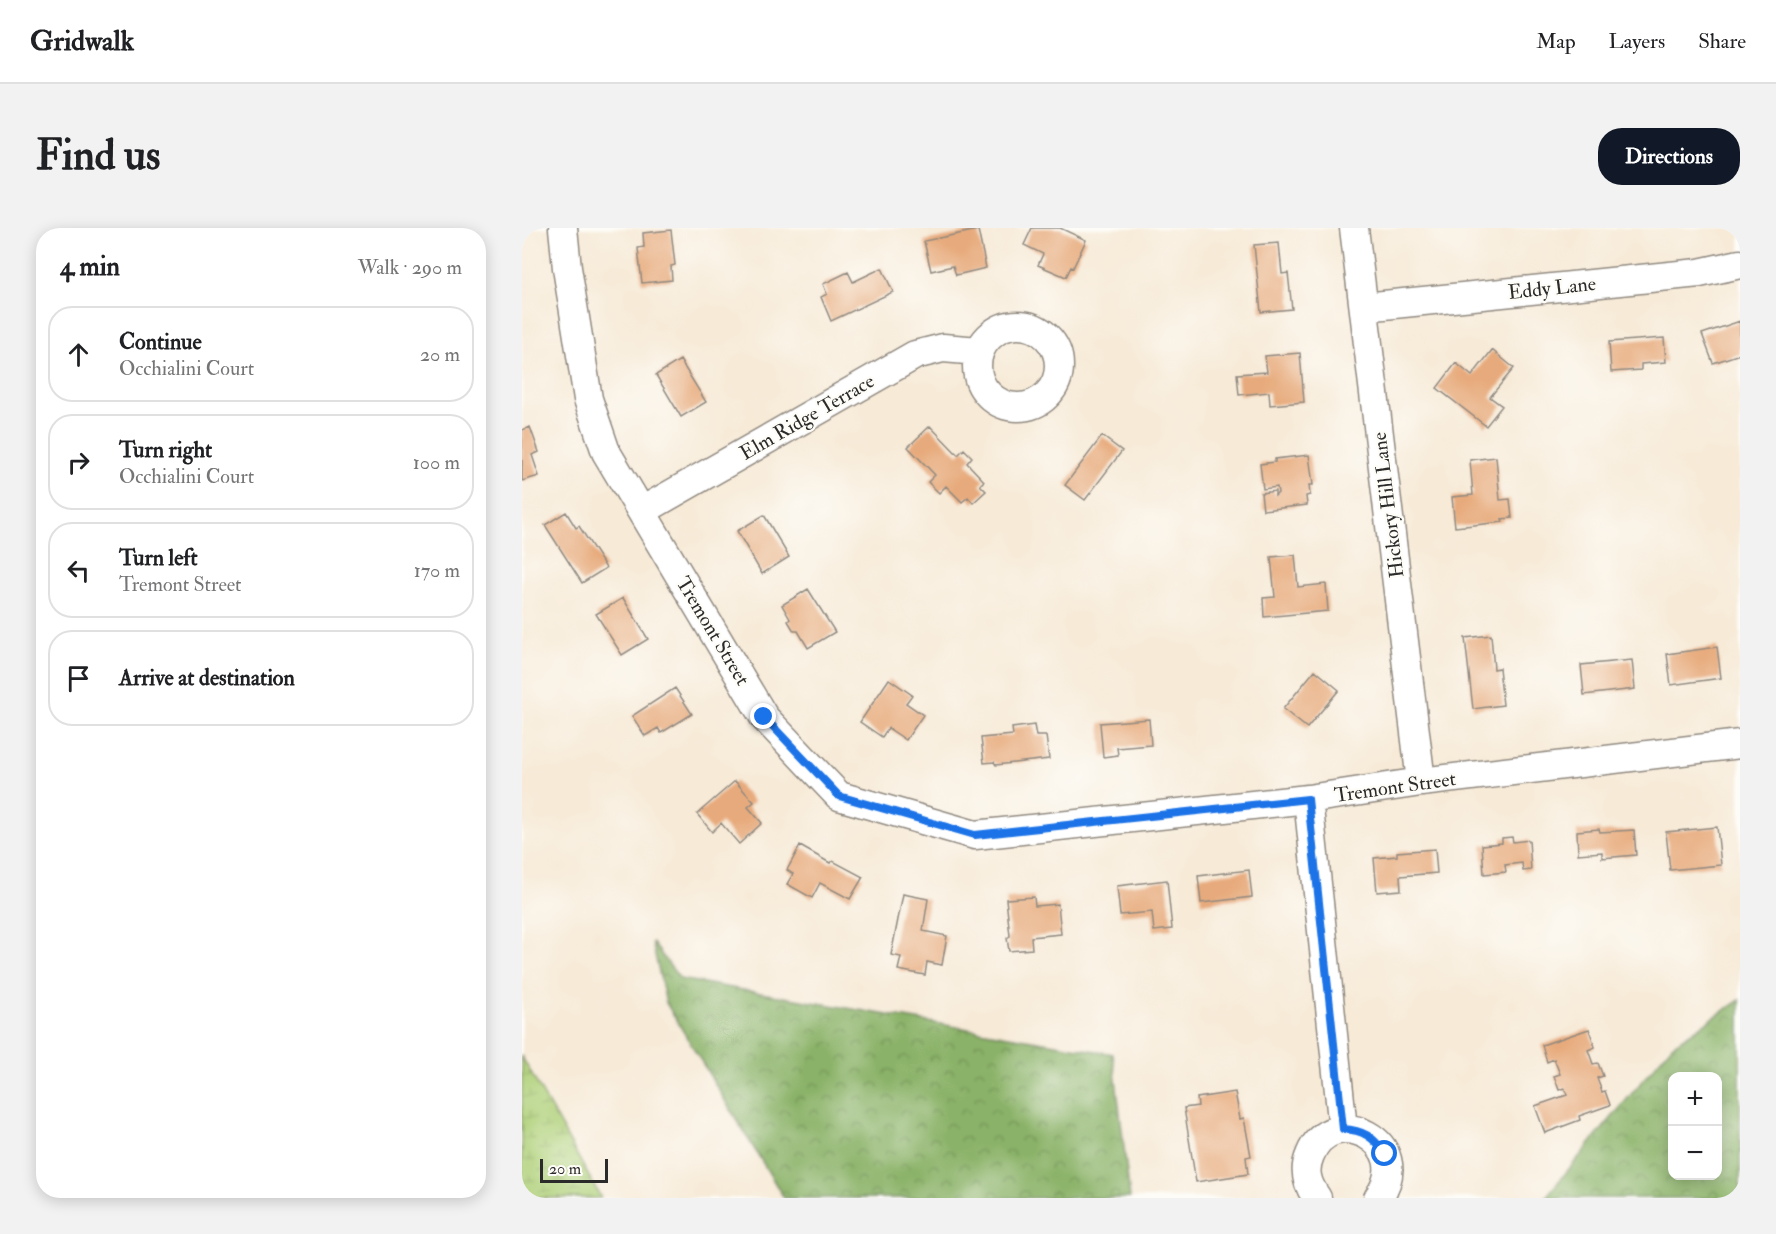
<!DOCTYPE html>
<meta charset="utf-8">
<style>
:root{--surface:#fff;--page:#f2f2f2;--text:#202124;--muted:#757577;--line:#e0e0e0;--accent:#111827}
body{margin:0;font-family:"IM FELL Double Pica",serif;background:var(--page);color:var(--text)}
.controls{position:absolute;right:18px;bottom:18px;display:grid;overflow:hidden;border-radius:12px;box-shadow:0 3px 15px #0003}
.controls button{width:54px;height:54px;display:grid;place-items:center;padding:0;border:0;border-bottom:2px solid var(--line);background:var(--surface);color:var(--text);font:30px sans-serif}
.scale{position:absolute;left:18px;bottom:15px;width:68px;box-sizing:border-box;padding-left:6px;border:3px solid #2b2b2b;border-top:0;font-size:16px;line-height:21px;white-space:nowrap;color:#2b2b2b;-webkit-text-stroke:4px #fdfcf7;paint-order:stroke}
.stop{position:absolute;width:18px;height:18px;margin:-14px;border:4px solid #1a73e8;border-radius:50%;background:#fff}
.stop.end{background:#1a73e8;border-color:#fff;box-shadow:0 2px 6px #0008}
.list{margin:0;padding:0;list-style:none}
h2{display:flex;justify-content:space-between;align-items:center;height:78px;margin:0;padding:0 24px;font-size:26px}
h2 small{font-size:20px;font-weight:400;color:var(--muted)}
.list li{display:grid;grid-template-columns:39px 1fr auto;gap:18px;align-items:center;box-sizing:border-box;height:96px;margin:0 12px 12px;padding:0 12px;border:2px solid var(--line);border-radius:24px}
.list b{display:block;font-size:22px;white-space:nowrap}
.list p{margin:0;font-size:20px;white-space:nowrap;color:var(--muted)}
.list em{font-size:20px;font-style:normal;color:var(--muted)}
.icon{flex:none;width:33px;height:33px;fill:none;stroke:currentColor;stroke-width:2;stroke-linecap:round;stroke-linejoin:round}
.map{position:relative;flex:none;width:1218px;height:970px;overflow:hidden;border-radius:24px}
header{display:flex;align-items:center;gap:36px;box-sizing:border-box;height:84px;padding:0 30px;background:var(--surface);border-bottom:2px solid var(--line)}
header strong{font-size:28px}
nav{display:flex;gap:33px;margin-inline-start:auto;font-size:21px}
.intro{display:flex;align-items:center;justify-content:space-between;box-sizing:border-box;height:144px;padding:0 36px}
h1{margin:0;font-size:42px}
.button{padding:15px 27px;border-radius:24px;background:var(--accent);color:#fff;font-size:21px;font-weight:700}
main{display:flex;gap:36px;padding:0 36px}
aside{flex:1;background:var(--surface);border-radius:24px;box-shadow:0 3px 15px #0003}
.map>svg:first-child{display:block}
.forest{fill:url(#forest-crowns);stroke:#5a6e4a;stroke-width:1.5;fill-rule:evenodd}
.wetland{fill:url(#wetland-marsh);stroke:#6c7e52;stroke-width:1.5}
.building{fill:#e7aa7c}
.lines{fill:none;stroke-linecap:round;stroke-linejoin:round}
.minor-casing{stroke:#918a81;stroke-width:31}
.minor{stroke:#fff;stroke-width:28}
.route{stroke:#1a73e8;stroke-width:8}
.labels{text-anchor:middle;dominant-baseline:central;stroke-width:4.5;stroke-linejoin:round;paint-order:stroke}
.street-label{font-size:20px;fill:#2b2b2b;stroke:#fdfcf7}
</style>
<header>
<strong>Gridwalk</strong>
<nav><a>Map</a><a>Layers</a><a>Share</a></nav>
</header>
<div class="intro"><h1>Find us</h1><a class="button">Directions</a></div>
<main>
<aside>
<h2>4 min<small>Walk · 290 m</small></h2>
<ul class="list">
<li><svg class="icon" aria-label="ahead" viewBox="0 0 24 24"><path d="M12 20V5M6 11l6-6 6 6"/></svg><div><b>Continue</b><p>Occhialini Court</p></div><em>20 m</em></li>
<li><svg class="icon" aria-label="right" viewBox="0 0 24 24"><path d="M7 20v-9h11M14 6l5 5-5 5"/></svg><div><b>Turn right</b><p>Occhialini Court</p></div><em>100 m</em></li>
<li><svg class="icon" aria-label="left" viewBox="0 0 24 24"><path d="M17 20v-9H6M10 6l-5 5 5 5"/></svg><div><b>Turn left</b><p>Tremont Street</p></div><em>170 m</em></li>
<li><svg class="icon" aria-label="arrive" viewBox="0 0 24 24"><path d="M6 21V4h12l-3 4 3 4H6"/></svg><div><b>Arrive at destination</b></div></li>
</ul>
</aside>
<div class="map">
<svg width="1218" height="970" viewBox="0 0 1218 970">
<defs>
<pattern id="forest-crowns" width="20" height="18" patternUnits="userSpaceOnUse" patternTransform="scale(1.5)"><rect width="20" height="18" fill="#8ab268"/><path d="M2 6a3 3 0 1 1 6 0M12 15a3 3 0 1 1 6 0" fill="none" stroke="#719156"/></pattern>
<pattern id="wetland-marsh" width="20" height="14" patternUnits="userSpaceOnUse" patternTransform="scale(1.5)"><rect width="20" height="14" fill="#aed078"/><path d="M1 5h8M5 5V1M11 12h8M15 12V8" fill="none" stroke="#96b368"/></pattern>
</defs>
<rect width="100%" height="100%" fill="#fdfcf7"/>
<filter id="ink" filterUnits="userSpaceOnUse"><feTurbulence type="fractalNoise" baseFrequency=".0167" numOctaves="2"/><feDisplacementMap in="SourceGraphic" scale="12" xChannelSelector="R" yChannelSelector="G"/><feConvolveMatrix kernelMatrix="1 2 1 2 8 2 1 2 1" color-interpolation-filters="sRGB"/></filter>
<filter id="wash" filterUnits="userSpaceOnUse"><feTurbulence type="fractalNoise" baseFrequency=".008" numOctaves="4" result="noise"/><feDisplacementMap in="SourceGraphic" scale="24" xChannelSelector="R" yChannelSelector="G"/><feGaussianBlur stdDeviation="1.35" result="paint"/><feColorMatrix in="noise" values="0 0 0 0 0 0 0 0 0 0 0 0 0 0 0 0 0 1.4 0 .05"/><feComposite in="paint" operator="in"/></filter>
<g filter="url(#wash)">
<rect width="100%" height="100%" fill="#f7ead7"/>
<path class="forest" d="M130,714L158,751L591,826L608,970H262L144,775Z
M1218,772V970H1023L1150,817ZM1196,848V948H1150V848Z"/>
<path class="wetland" d="M0,829L79,970H0Z"/>
<g id="blocks">
<path class="building" d="M510,0H538L564,12L551,40L549,39L544,49L516,37L521,26L502,17Z
M149,2L153,37L149,38L150,52L120,55L116,20L122,19L121,5Z
M456,2L464,40L434,47L431,38L409,43L402,13Z
M757,15L760,46L766,45L770,81L739,84L732,17Z
M360,40L371,64L309,93L299,69L305,66L301,56L326,44L331,54Z
M1218,93V126L1191,135L1180,106Z
M1142,110L1144,134L1119,136V142L1089,144L1087,114Z
M970,122L992,140L968,169L980,178L964,198L915,160L934,135L950,148Z
M778,125L782,174L748,177L747,164L717,167L715,146L745,144L743,128Z
M158,132L184,174L159,189L134,147Z
M408,198L436,227L442,221L450,229L445,235L462,253L458,257L464,263L451,275L446,269L440,274L424,258L417,265L406,254L413,247L386,219Z
M8,199L17,224L10,227L17,248L0,253V202Z
M580,208L600,223L563,272L543,257Z
M787,227L791,257H787L788,267L784,268L785,277L741,282L739,265L753,263V268L756,265L755,259L741,261L738,236L753,234V231Z
M974,229L978,272L988,271L990,290L980,291L981,294L933,299L930,269L951,267L948,232Z
M44,284L54,300L57,298L84,340L60,355L23,297Z
M242,287L267,329L240,346L215,303Z
M773,327L776,359L804,356L806,383L742,389L741,370L753,369L749,329Z
M286,361L313,404L286,420L276,403H272L266,393L268,391L260,377Z
M101,370L126,411L100,427L74,386Z
M969,407L972,441L977,440L981,477L951,481L943,410Z
M1195,419L1199,450L1149,457L1145,426Z
M1110,432L1113,461L1062,467L1059,437Z
M793,442L817,462L785,500L761,481Z
M367,451L390,467L384,475L401,487L384,512L366,500L360,509L338,494Z
M153,460L170,486L139,505L136,500L123,508L110,488Z
M627,491L629,517L595,520L596,527L581,529L578,495Z
M512,497L514,508H524L527,531L474,537L472,534L462,535L459,510L491,507L490,500Z
M213,553L232,574L226,579L240,595L217,616L199,595L190,604L175,586Z
M1195,599L1199,637L1148,642L1144,604Z
M1077,601L1078,604L1112,602L1114,627L1080,630V624L1056,626L1055,603Z
M990,609L991,614L1007,612L1009,642L1001,643L1000,635L983,637L984,644L962,646L960,617L980,615V610Z
M278,618L308,635L311,633L341,649L328,671L298,655L290,670L265,656L271,646L265,642Z
M913,621L915,645L878,648L879,662L855,664L852,630L875,628V624Z
M727,642L730,669L679,675L676,648Z
M645,652L650,701L632,703L630,684L598,687L595,658Z
M381,666L406,671L401,703L425,708L420,737L405,734L403,747L376,742L379,729L369,727Z
M512,669L513,678L536,676L539,706L509,709L510,721L487,723L485,710L488,708L484,671Z
M1067,801L1073,819L1066,822L1071,836L1076,835L1081,848L1075,850L1080,864L1083,863L1088,877L1057,888L1058,892L1023,905L1013,878L1045,867L1042,860L1037,862L1032,848L1038,846L1032,831L1025,834L1020,817Z
M713,864L718,891L722,890L729,928L724,929L726,946L674,954L662,880L676,878L675,870Z"/>
</g>
</g>
<g filter="url(#ink)">
<use href="#blocks" fill-opacity="0" stroke="#918a81" stroke-width="1.5"/>
<g class="lines">
<g class="minor-casing">
<path id="minor" d="M41,0L45,40L66,171L84,224L242,489L317,568L453,607L786,571L899,554L1218,516
M832,0L899,554
M842,79L1177,45L1218,36
M455 138a41 41 0 1 1 82 0a41 41 0 1 1-82 0Z
M120,283L393,127L421,120L457,123
M786,571L821,901
M795,970C785,956 781,943 788,927C809,872 896,914 856,970"/>
</g>
<use href="#minor" class="minor"/>
</g>
</g>
<g class="lines" filter="url(#ink)">
<path class="route" d="M242,489L317,568L453,607L786,571L821,901C841,902 852,909 863,926"/>
</g>
<g class="labels">
<g class="street-label">
<text transform="translate(1030 60) rotate(-6)">Eddy Lane</text>
<text transform="translate(285 189) rotate(-30)">Elm Ridge Terrace</text>
<text transform="translate(866 277) rotate(-97)">Hickory Hill Lane</text>
<text transform="translate(191 403) rotate(59)">Tremont Street</text>
<text transform="translate(873 559) rotate(-8)">Tremont Street</text>
</g>
</g>
</svg>
<div class="controls">
<button>+</button>
<button>−</button>
</div>
<div class="scale">20 m</div>
<div class="stop" style="left:863px;top:926px"></div>
<div class="stop end" style="left:242px;top:489px"></div>
</div>
</main>
